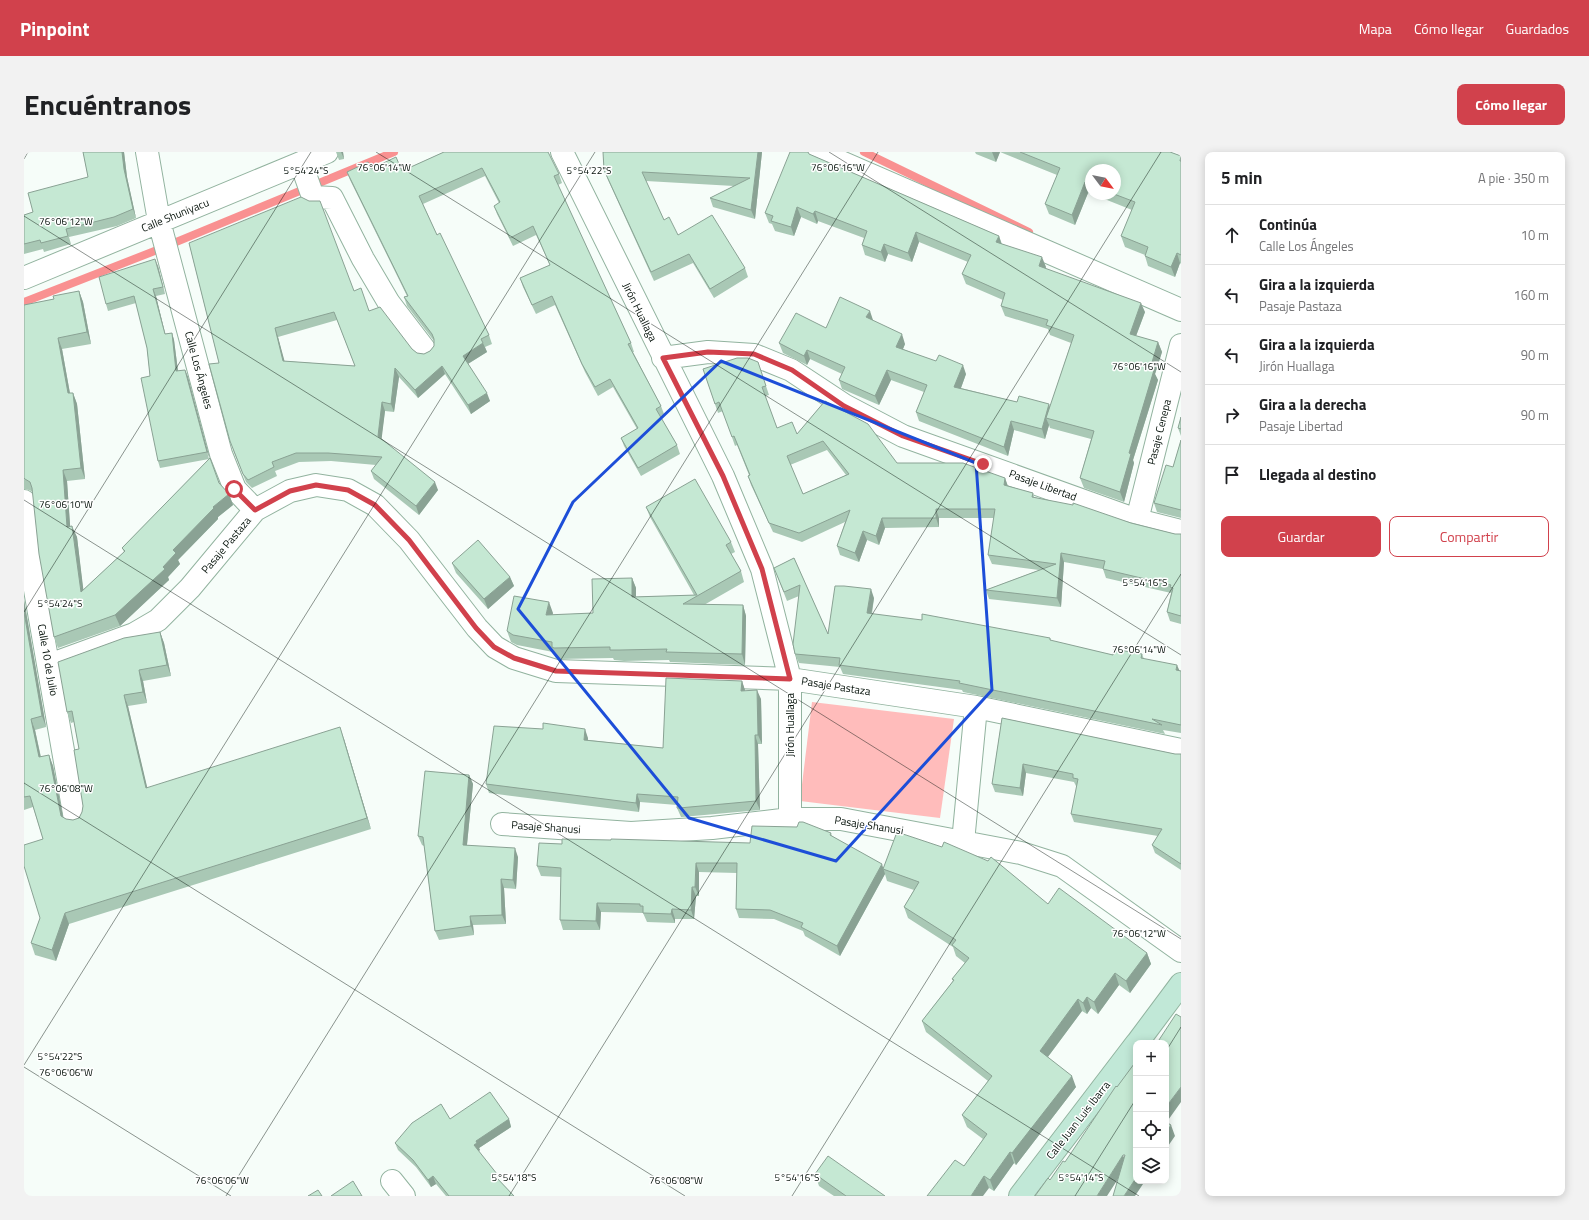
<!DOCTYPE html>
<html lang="es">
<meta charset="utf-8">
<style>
:root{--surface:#fff;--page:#f2f2f2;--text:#202124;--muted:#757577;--line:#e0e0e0;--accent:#d1414c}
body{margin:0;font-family:"Titillium Web",sans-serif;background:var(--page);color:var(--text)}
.controls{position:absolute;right:12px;bottom:12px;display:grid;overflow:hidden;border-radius:8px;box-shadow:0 2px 10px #0003}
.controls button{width:36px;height:36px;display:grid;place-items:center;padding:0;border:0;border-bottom:1px solid var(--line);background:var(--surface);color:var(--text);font:20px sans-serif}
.compass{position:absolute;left:1061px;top:12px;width:36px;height:36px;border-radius:50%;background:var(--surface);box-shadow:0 2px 10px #0003;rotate:122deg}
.stop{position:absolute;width:12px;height:12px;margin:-9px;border:3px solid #d1414c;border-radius:50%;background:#fff}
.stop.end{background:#d1414c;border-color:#fff;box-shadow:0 1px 4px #0008}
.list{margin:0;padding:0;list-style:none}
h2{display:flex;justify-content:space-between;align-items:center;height:52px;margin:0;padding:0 16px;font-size:17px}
h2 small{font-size:13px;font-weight:400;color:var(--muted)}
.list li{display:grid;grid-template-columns:26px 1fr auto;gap:12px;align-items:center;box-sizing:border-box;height:60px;padding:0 16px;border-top:1px solid var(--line)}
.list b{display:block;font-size:15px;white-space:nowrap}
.list p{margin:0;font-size:13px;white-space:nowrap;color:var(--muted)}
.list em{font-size:13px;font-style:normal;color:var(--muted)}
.actions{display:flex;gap:8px;padding:12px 16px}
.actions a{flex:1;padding:9px 0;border:1px solid var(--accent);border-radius:8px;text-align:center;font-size:14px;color:var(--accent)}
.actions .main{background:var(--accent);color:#fff}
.icon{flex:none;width:22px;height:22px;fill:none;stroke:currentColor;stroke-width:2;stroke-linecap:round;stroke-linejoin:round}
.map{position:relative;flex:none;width:1157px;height:1044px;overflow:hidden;border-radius:8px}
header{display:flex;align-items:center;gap:24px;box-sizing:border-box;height:56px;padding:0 20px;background:var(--accent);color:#fff}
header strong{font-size:19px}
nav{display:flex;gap:22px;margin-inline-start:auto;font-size:14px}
.intro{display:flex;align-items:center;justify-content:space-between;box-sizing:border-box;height:96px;padding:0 24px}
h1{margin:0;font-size:28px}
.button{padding:10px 18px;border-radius:8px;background:var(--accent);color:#fff;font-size:14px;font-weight:700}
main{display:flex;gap:24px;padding:0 24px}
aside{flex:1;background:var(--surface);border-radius:8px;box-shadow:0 2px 10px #0003}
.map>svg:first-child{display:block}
.grass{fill:#ffbcbb}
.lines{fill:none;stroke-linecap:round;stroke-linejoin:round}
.stream{stroke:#f99191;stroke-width:8}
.street-casing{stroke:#92b39f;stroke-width:24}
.secondary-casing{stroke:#92b39f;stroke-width:24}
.street{stroke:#fff;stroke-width:22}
.secondary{stroke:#c1e8d7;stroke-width:22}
.wall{fill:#a9c8b5;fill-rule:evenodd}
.shaded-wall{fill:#8aa294}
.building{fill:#c5e8d3;stroke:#8aa294;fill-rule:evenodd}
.route{stroke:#d1414c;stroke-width:5}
.marked{fill:none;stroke:#1d4ed8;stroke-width:3;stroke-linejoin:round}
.ticks{fill:none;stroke:#06120b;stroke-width:1;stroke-opacity:0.45}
.labels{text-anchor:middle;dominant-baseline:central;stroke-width:3;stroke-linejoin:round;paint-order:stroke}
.street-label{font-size:11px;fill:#06120b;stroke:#fff}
.ticks-label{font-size:10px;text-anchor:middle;fill:#06120b;stroke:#fff;stroke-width:3;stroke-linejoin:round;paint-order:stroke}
</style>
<header>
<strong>Pinpoint</strong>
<nav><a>Mapa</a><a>Cómo llegar</a><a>Guardados</a></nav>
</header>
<div class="intro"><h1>Encuéntranos</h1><a class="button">Cómo llegar</a></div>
<main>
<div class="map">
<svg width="1157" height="1044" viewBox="0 0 1157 1044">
<rect width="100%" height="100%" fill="#f6fdf9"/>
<path class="grass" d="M788,550L930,567L916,666L776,649Z"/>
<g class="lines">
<path class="stream" d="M840,0L1005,80
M0,150L128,100L370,0"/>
<g class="street-casing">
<path id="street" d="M123,0L135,69L197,302L211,337L231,358
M538,0L699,324L738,417L766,527V667
M794,0L1157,158
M277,11L289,45L308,46L339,107L365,151L401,198
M0,126L303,0
M639,206L684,200L730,203L767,218L820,253L879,284L1113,368L1157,379
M0,349L7,415L51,667
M1113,368L1157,193
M25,513L110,482L134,468L166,436L231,358L266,339L292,333L324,338L351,353L385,388L453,476L471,495L490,506L532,519L766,527L952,555L1157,598
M478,672L607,681L688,676L766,667H817L997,701L1038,714L1157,799
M939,690L952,555
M368,1029L380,1044"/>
</g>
<g class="secondary-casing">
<path id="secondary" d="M1113,891L1157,832
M996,1044L1112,892"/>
</g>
<use href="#street" class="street"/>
<use href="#secondary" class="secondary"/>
</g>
<path class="wall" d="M59,0H100L103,25L112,66L93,74L45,85L47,92L20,100L19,97L0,102V63L9,60L64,25Z
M312,0H319L320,7L315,8Z
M420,0L535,22L538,31L534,33L607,191L610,200H609L637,254L640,262L636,265L653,293L656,302L617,324L600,294L597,286L613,277L589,235L574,244L561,220L531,153L512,162L499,135L496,126L526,113L512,83L489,94L473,62L470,54L475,51L461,24L399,52L413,83L465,183L468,192L461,195L463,200L444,212L466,249L447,262L421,222L394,246L375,225L370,260L361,259L357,287L414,338L395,363L350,327L347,319L352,313L307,309L275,310L251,319L253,324L228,336L222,330L209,298L195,211L165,91L330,139L345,159L388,197L393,201L400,202L406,199L410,194V189L383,154L380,145L383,144L326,28L323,20L347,17L378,19ZM313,168L331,214L260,209L254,185Z
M738,0L731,67L689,55L686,46L710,34L622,29L640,68L654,83L721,116L724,125L690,146L669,111L630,129L584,28L580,18Z
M951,0H1146L1157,4V112L1156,111L1151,125L1124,114L1121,104V103L1101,95L1097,84L1108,58L1068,42H1091L1067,18V42L1064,41L1051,73L1025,62L1021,52L1033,23L976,0L972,10L952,2Z
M785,2L975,84L978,92L1022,115L1021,116L1121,160L1112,184L1134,190L1138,200L1131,222L1134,228L1109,308L1110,311L1100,350L1060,336L1056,326L1067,287L1026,276L1025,273L1021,287L990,278L984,304L895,269L892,260L900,240L867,228L855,253L818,237L815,228L818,222L786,207L783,213L759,201L755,191L802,176L849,168L881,192L879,197L942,222L937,236L993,250L1026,255L1047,191L1026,183L1024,177L981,164L977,154L979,148L942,132L938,122L944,110L895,90L888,110L864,102L861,110L841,103L838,93L840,86L794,69L793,72L777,65L770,84L751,79L748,72L745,71L741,61Z
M134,114L141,142L132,144L141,182L148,181L150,188L154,219L161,218L164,225L185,307L195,331L205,342L209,353L194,365V367L154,408L156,412L144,425L145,428L96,474L34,496L30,485L9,340L5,338L0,337V153L30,147L55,139L59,150L67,192L38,197L46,241H49L53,252L61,327L43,329L46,375L53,385L59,438L100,400L98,396L185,307L136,316L134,309L126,224L123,196L112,151L84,159L82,152Z
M734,210L745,243L741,244L753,276L773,282L801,249L873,311L981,326L984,334L1009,341L1010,345L1151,382H1157V472L1146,469L1143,460L1147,441L1082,426L1079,417L1040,410L1037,455L965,447L962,438L1015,418L968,412L964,403L970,366H915V375L861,376L855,393L843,388L835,410L816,403L813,394L821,370L778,390L749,380L727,333L724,324L725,323L713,293L711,294L699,259L694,261L679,217ZM803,298L822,323L779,342L766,313Z
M1157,265V284L1154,276Z
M1157,288V366L1133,360L1130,351L1149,315Z
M622,355L707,390L711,400L707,402L717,419L720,430L680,453H719L722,464L721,513L646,510L645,508L600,509L590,508L589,506L534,507L532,506L529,500L493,493L487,490L483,479L529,461L528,463L569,461L608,426L612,436V445L670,443L626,365Z
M770,406L804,482L850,446L848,462L1026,486L1027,489L1089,503L1118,502L1120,507L1157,519V581L1139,578L1141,582L939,540L938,538L819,522L816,515L775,511L771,502L775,444L763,449L750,416Z
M428,411L486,425L490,434L464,457L432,421Z
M0,448L22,575L11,578L17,605L25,603L29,614L39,665L42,667L49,668L55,666L58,660L59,654L55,597L50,570L47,571L43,560L136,480L140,491L147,524L119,529L123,551L104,554L123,636L320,587L347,677L45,772L32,809L11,803L7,791L16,766L19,687L9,655L0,658Z
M718,529L721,539L737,547L738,592H734L736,658L658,665H657L653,656V653L616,650L615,660L465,641L462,632L519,577L564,586V588L639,596Z
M978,566L1151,602H1157V718L1131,701L1128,693L1134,684L1050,670L1047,662L1053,635L1052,634L1050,630L1002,621L999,644L971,640L968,632Z
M445,623L449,632L443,693L494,705L492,737L480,736L482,772L449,773L450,783L415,788L411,779L400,694L398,693L394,684Z
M807,681L808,684L860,716L1024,752L1123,801L1127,812L1106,841L1095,833L1074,862L1067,856L1063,862L1058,859L1024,905L1052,935L992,1013L990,1011L970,1039L965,1036L940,1014L959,987L943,975L938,963L964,929L902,880L898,869L929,829L928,827L941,811L932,804L929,795L884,766L880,755L890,738L863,729L861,722L816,804L781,784L779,779L750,767L715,766L712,757L713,721L675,720V744H672L670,767H651V771L623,770L619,761L577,760L576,778H539L536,768L537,725L517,724L513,714L538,692L726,691Z
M426,967H485L487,975L455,996L456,998L454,999L473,1022L474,1027L490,1044H422L412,1032L407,1035L392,1015L374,998L371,991Z
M791,1022L861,1044H810L795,1034Z"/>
<path class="shaded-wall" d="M98,0H100L103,25L112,66L109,57L100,17Z
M317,0H319L320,7Z
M734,0H738L731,67L727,58Z
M968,0H976L972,10Z
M1061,30L1064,41L1051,73L1048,63Z
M773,55L777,65L770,84L767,75Z
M791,59L794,69L793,72L789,62Z
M892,80L895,90L888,110L884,101Z
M975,84L978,94L972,90Z
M860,92L864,102L861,110L857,100Z
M1153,101L1156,111L1151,125L1147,115Z
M1018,105L1022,115L1019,124L1015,114Z
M131,107L134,114L141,142Z
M129,137L132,144L143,189L141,182Z
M55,139L59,150L67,192L63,180Z
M1117,151L1121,160L1109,192L1106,182Z
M846,159L849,168L846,175L842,165Z
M251,176L254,185L263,218L259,209Z
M148,181L150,188L155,227L152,219Z
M878,182L881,192L876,204L872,195Z
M34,186L38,197L48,253L44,241Z
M1134,190L1138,200L1131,222L1134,228L1109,308L1110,311L1100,350L1096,340L1105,301L1126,217Z
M459,191L463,200L442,213L439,204Z
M783,198L786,207L783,213L780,204Z
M939,213L942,222L934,244L930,235Z
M418,214L421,222L394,246L391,238Z
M371,216L375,225L370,260L367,252Z
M161,218L164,225L186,307L183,300Z
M863,218L867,228L855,253L851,244Z
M49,241L53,252L61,327L57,316Z
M463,241L466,249L447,262L444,253Z
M358,250L361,259L357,292L354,284Z
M1025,252L1028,261L1022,266L1025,273L1021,287L1018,277Z
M987,269L990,278L984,304L980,295Z
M39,318L43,329L47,386L43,375Z
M981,326L984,335L980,333Z
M411,330L414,338L395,363L392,354Z
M205,342L209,353L194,365V367L154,408L156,412L144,425L145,428L96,474L91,463L139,415L149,398L189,355Z
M912,357L915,366V375L912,366Z
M858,366L861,376L855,393L852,384Z
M48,374L53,385L61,451L57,440Z
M839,379L843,388L835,410L831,401Z
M1037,401L1040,410L1037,455L1033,446Z
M486,425L490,434L464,457L460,447Z
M608,426L612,436V456L608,445Z
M847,437L850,446L846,470L843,461Z
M0,448L22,575L18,564L0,460Z
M525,450L529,461L526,474L522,463Z
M719,453L722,464L721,513L718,502Z
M136,480L140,491L147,524L143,513Z
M1153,513L1157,522L1152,518Z
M115,518L119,529L123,551L119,540Z
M718,529L721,538V548L717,539Z
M733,538L737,547L738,592L734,583Z
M100,543L104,554L126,647L122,636Z
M7,567L11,578L19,616L15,605Z
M316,575L320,587L347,677L343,666Z
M561,577L564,586L563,597L560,588Z
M731,583L734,592L736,658L732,649Z
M25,603L29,614L41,675L37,664Z
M999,612L1002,621L999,644L996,636Z
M445,623L449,632L442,702L439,693Z
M613,642L616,650L615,660L612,651Z
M491,696L494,705L492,737L489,728Z
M672,711L675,720V744L671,735Z
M858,712L861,722L816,804L813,794Z
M477,727L480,736L482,772L478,763Z
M668,735L672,744L670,767L667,758Z
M573,751L577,760L576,778L572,769Z
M648,757L651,767V771L647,762Z
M41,761L45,772L32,809L28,798Z
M446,764L449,773L450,783L447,774Z
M1123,801L1127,812L1106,841L1102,829Z
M1091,821L1095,833L1074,862L1070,850Z
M1063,845L1067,856L1063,862L1059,851Z
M1054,847L1058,859L1020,910L1016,899Z
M1048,924L1052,935L992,1013L988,1001Z
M1157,935V950L1142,971V955Z
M485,967L487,975L455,996L456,998L453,1001L450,993L452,989Z
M1147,973L1151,984L1142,997V981Z
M986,1000L990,1011L970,1039L966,1028Z
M1099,1003L1103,1013L1083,1044H1073Z
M409,1024L412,1032L407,1035L404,1028Z
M960,1024L965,1036L959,1044H947Z
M1112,1026V1029H1121L1111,1044H1100Z"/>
<path class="building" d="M59,0H98L100,17L109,57L90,65L42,77L44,84L17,91L16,88L0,92V63L9,60L4,41L64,25Z
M420,0H524L535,22L530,24L607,191L604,192L637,254L632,257L653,293L614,316L597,286L614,276L586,227L571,235L558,212L528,144L508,153L496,126L526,113L509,74L486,86L470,54L476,50L458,16L395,44L413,83L416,81L465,183L457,187L459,191L439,204L463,241L444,253L418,214L391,238L371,216L367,252L358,250L354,284L411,330L392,354L347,319L358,305L304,301H272L248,310L250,315L224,328L219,322L206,289L185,212L195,211L165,91L277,45L285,49H296L330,139L337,136L345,159L356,155L388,197L393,201L400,202L406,199L410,194V187L408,182L380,145L384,144L323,20L344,10L347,17L372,5L378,19ZM310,160L331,214L259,209L251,176Z
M579,0H734L727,58L686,46L726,26L618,20L640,68L645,65L654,83L688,63L721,116L686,137L665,102L627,120L580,18Z
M766,0H784L785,2L975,84L972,90L1018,105L1015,114L1117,151L1106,182L1134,190L1126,217L1130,218L1105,301L1107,302L1096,340L1056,326L1070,279L1022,266L1050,183L1022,173L1024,168L977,154L981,141L938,122L947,103L892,80L884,101L860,92L857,100L838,93L843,79L791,59L789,62L773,55L767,75L747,69L749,64L741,61Z
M996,0H1146L1157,4L1156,9H1157V103L1153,101L1147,115L1121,104L1124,95L1097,84L1111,50L1090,42H1091V18H1067V33L1061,30L1048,63L1021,52L1036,16Z
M131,107L139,135L129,137L141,182L148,181L152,219L161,218L183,300L134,309L117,226L126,224L123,196L110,144L82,152L75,125Z
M55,139L63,180L34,186L44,241H49L57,316L39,318L43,375L48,374L57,440L101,399L98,396L186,306L195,331L205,342L189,355L190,356L149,398L152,401L139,415L141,417L91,463L30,485L15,402L8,336L6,330L1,327L0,326V153L30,147L29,144Z
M816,145L846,159L842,165L878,182L872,195L912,209L915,203L939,213L930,235L993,250L995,244L1025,252L1018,277L987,269L980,295L892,260L903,233L863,218L851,244L815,228L821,215L783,198L780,204L755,191L772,161L802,176Z
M713,206H724L734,210L742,234L738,235L753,276L768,270L773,282L801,249L844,272L873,311H939L981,326L980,333L1009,341L1008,345L1049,353V351L1107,371L1151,382H1157V464L1143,460L1149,436L1146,435L1147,433L1079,417L1081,409L1037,401L1033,446L962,438L1032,412L964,403L971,357H912V366H858L852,384L839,379L831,401L813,394L826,358L775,381L745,371L724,324L726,323L710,284L708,285L695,250L691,252L679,217ZM799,289L825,322L779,342L763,304Z
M1157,265V277L1154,276Z
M1157,288V358L1130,351L1142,313L1149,315Z
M671,327L707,390L702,393L717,419L659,452L719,453L718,502L642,500L643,497L596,498H586V495L530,496L528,495V490L489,483L483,479L490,444L525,450L522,463L569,461L568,427L608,426V445L673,443L622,355Z
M454,388L486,425L460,447L428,411Z
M770,406L804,482L811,434H820L847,437L843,461L898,468V462L1026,486V488L1089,503L1090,497L1118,502L1117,506L1153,513L1152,518L1157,519V573L1128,567L1138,573L935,531L936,529L815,513L816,506L771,502L769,492L776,433L760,440L750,416Z
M0,460L18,564L7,567L15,605L25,603L37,664L42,667L49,668L55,666L58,660L59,654L50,598L55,597L48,559L43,560L34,510L100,486L136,480L143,513L115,518L119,540L100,543L122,636L316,575L343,666L41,761L28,798L7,791L16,766L0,714V693L19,687L6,644L0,645Z
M642,526L718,529L717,539L733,538L734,583H731L732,649L655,656H653L654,645L613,642L612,651L462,632L470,574L519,577V571L561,577L560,588L639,596Z
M978,566L1151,602H1157V712L1128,693L1138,677L1047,662L1054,627L1049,626V622L999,612L996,636L968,632Z
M401,619L445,623L439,693L491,696L489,728L477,727L478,763L446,764L447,774L411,779L399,685L394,684Z
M775,670H779L807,681L806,683L858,712L813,794L777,775L779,771L746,758L712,757L713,711H672L671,735H668L667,758L648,757L647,762L619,761V754H616V752L573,751L572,769L536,768L537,716L513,714L515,691L538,692V687L587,688V687L726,691L728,674L773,675Z
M873,680L918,695L920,690L964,709L967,705L1024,752L1035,736L1123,801L1102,829L1091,821L1070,850L1063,845L1059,851L1054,847L1016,899L1048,924L988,1001L986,1000L966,1028L960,1024L947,1044H903L931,1008L940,1014L963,982L938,963L968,924L898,869L930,828L928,827L945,806L928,793L932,788L880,755L895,730L859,717Z
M1152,862L1157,865V935L1142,955V891H1133Z
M1110,912L1112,914V1026L1100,1044H1089L1101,1003H1099L1073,1044H1011L1024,1026L1026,1028L1039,1009L1041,1010L1092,934L1093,935Z
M466,940L485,967L452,989L453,991L450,993L473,1022L471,1024L490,1044H425L409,1024L404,1028L389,1008L371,991L388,971L417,952L426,967Z
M1142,970L1147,973L1142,981Z
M804,1004L861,1044H822L791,1022Z
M329,1029L338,1044H307Z
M294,1038L298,1044H284Z"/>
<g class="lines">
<path class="route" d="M210,337L231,358L266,339L292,333L324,338L351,353L385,388L452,476L470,495L490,506L532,519L766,527L738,417L699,324L639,206L684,200L730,202L768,218L820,254L879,284L959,312"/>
</g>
<path class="marked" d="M697,209L952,311L968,538L812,709L665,666L494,457L549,350Z"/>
<path class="ticks" d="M352,0L1157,503M805,0L1157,220M0,7L4,0M0,64L1157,787M0,348L1115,1044M0,460L287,0M0,631L661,1044M1142,899L1157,875M0,913L571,0M0,915L207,1044M202,1044L854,0M485,1044L1137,0M768,1044L1157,422M1051,1044L1112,947"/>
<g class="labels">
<g class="street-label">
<text transform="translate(151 63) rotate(-22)">Calle Shuniyacu</text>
<text transform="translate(616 160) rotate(64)">Jirón Huallaga</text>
<text transform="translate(175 218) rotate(75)">Calle Los Ángeles</text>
<text transform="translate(1135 280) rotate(-76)">Pasaje Cenepa</text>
<text transform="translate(1019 333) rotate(20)">Pasaje Libertad</text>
<text transform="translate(202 393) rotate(-50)">Pasaje Pastaza</text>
<text transform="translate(24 508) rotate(80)">Calle 10 de Julio</text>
<text transform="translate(812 534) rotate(9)">Pasaje Pastaza</text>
<text transform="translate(766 573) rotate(-90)">Jirón Huallaga</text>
<text transform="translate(845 673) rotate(9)">Pasaje Shanusi</text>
<text transform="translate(522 675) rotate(4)">Pasaje Shanusi</text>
<text transform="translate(1054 968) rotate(-52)">Calle Juan Luis Ibarra</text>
</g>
</g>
<g class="ticks-label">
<text x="360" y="19">76°06'14"W</text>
<text x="814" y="19">76°06'16"W</text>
<text x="282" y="22">5°54'24"S</text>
<text x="565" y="22">5°54'22"S</text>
<text x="42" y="73">76°06'12"W</text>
<text x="1115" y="218">76°06'16"W</text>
<text x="42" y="356">76°06'10"W</text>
<text x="1121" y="434">5°54'16"S</text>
<text x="36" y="455">5°54'24"S</text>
<text x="1115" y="501">76°06'14"W</text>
<text x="42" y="640">76°06'08"W</text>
<text x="1115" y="785">76°06'12"W</text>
<text x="36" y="908">5°54'22"S</text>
<text x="42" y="924">76°06'06"W</text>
<text x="490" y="1029">5°54'18"S</text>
<text x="773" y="1029">5°54'16"S</text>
<text x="1057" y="1029">5°54'14"S</text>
<text x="198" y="1032">76°06'06"W</text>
<text x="652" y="1032">76°06'08"W</text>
</g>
</svg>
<div class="controls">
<button>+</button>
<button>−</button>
<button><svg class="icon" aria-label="locate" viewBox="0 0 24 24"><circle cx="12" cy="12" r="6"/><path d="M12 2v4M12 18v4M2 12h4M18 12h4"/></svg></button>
<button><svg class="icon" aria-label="layers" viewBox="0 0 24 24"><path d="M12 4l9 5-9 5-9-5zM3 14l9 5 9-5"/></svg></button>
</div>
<svg class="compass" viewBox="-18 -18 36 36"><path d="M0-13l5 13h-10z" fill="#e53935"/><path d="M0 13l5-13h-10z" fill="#757577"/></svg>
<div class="stop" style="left:210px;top:337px"></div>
<div class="stop end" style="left:959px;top:312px"></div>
</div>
<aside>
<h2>5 min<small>A pie · 350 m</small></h2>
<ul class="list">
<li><svg class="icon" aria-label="ahead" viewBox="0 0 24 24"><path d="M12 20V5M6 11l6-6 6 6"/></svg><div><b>Continúa</b><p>Calle Los Ángeles</p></div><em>10 m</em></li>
<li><svg class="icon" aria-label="left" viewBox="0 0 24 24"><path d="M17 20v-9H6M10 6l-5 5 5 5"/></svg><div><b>Gira a la izquierda</b><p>Pasaje Pastaza</p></div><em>160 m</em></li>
<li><svg class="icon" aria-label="left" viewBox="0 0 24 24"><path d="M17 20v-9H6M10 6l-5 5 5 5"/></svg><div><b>Gira a la izquierda</b><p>Jirón Huallaga</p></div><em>90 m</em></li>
<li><svg class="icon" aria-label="right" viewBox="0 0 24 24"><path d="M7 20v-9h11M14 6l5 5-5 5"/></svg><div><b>Gira a la derecha</b><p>Pasaje Libertad</p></div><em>90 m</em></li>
<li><svg class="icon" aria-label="arrive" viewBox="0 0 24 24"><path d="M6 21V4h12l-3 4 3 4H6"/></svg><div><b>Llegada al destino</b></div></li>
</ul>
<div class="actions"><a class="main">Guardar</a><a>Compartir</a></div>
</aside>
</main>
